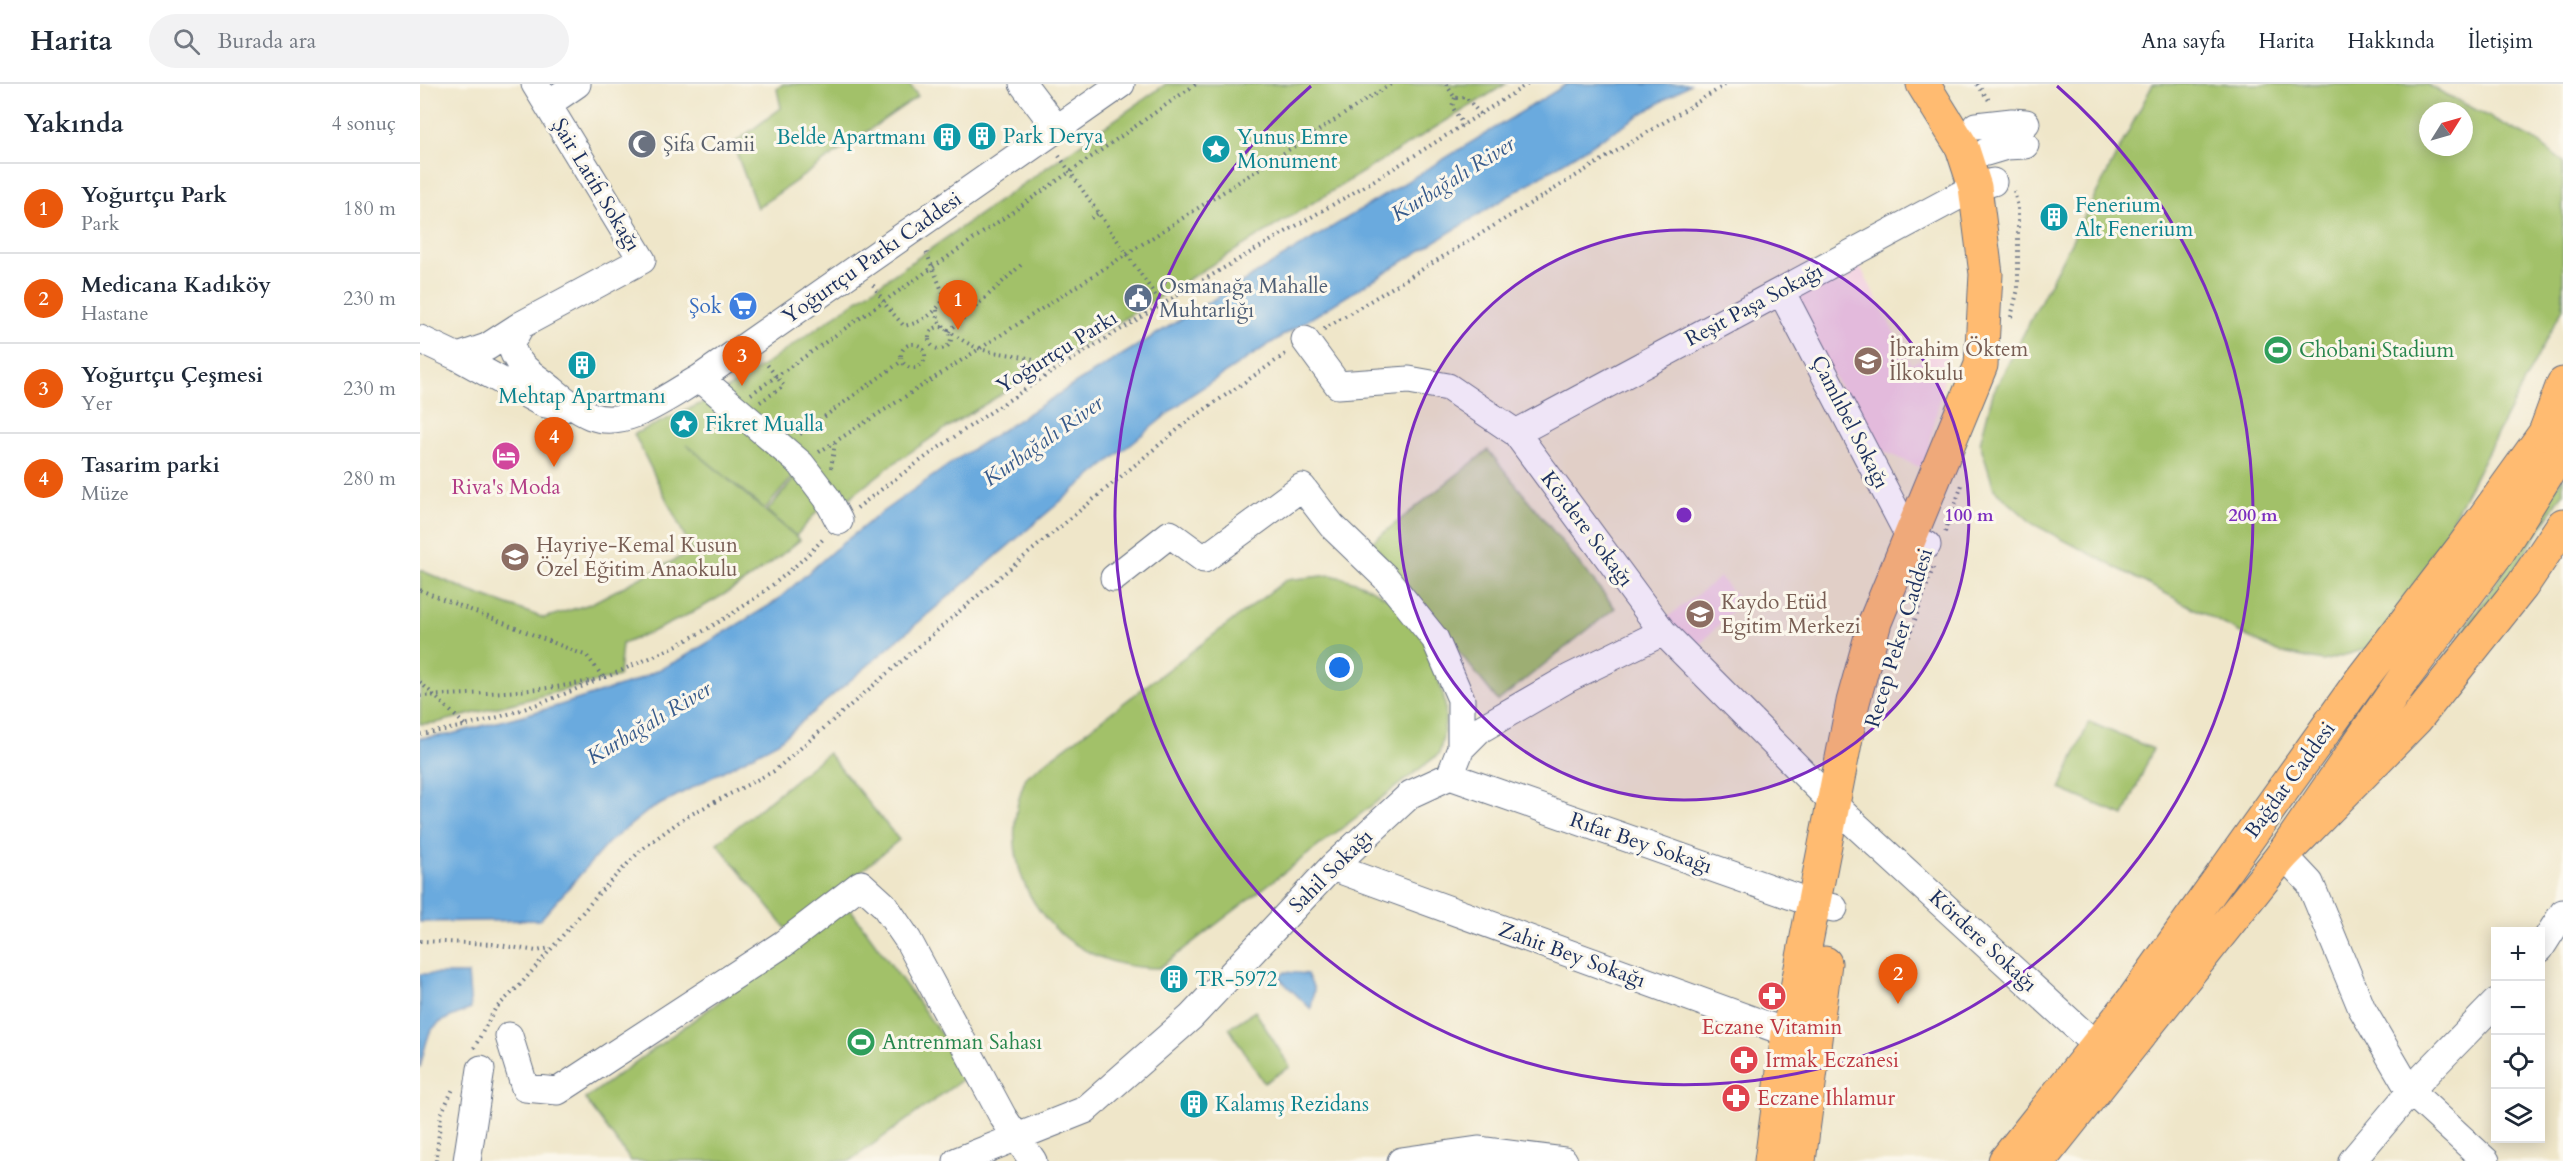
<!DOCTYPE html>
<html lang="tr">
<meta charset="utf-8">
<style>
:root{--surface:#fff;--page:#f2f2f3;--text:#1f2937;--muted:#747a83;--line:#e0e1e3;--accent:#ea580c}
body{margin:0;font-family:Cardo,serif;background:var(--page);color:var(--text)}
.controls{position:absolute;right:18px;bottom:18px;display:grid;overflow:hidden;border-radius:0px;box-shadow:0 3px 15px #0003}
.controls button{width:54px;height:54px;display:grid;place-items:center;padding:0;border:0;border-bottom:2px solid var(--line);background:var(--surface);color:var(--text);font:30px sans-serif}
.compass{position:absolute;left:1999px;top:18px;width:54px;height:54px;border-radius:50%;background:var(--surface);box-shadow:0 3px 15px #0003;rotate:53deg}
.you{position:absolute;left:920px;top:584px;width:21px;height:21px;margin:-15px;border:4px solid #fff;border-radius:50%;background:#1a73e8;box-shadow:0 0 0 9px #1a73e833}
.badge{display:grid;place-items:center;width:39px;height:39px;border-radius:50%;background:var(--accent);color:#fff;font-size:20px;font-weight:700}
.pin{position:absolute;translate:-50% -50px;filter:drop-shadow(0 2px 3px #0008)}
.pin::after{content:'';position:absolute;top:32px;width:21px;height:18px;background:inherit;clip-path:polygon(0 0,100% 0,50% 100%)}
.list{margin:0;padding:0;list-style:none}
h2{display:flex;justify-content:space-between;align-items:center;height:78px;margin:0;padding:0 24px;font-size:26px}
h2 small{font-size:20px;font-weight:400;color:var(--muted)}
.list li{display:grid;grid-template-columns:39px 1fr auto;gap:18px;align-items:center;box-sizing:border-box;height:90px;padding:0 24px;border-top:2px solid var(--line)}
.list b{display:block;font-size:22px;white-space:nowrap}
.list p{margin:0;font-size:20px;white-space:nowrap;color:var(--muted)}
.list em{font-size:20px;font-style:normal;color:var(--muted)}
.icon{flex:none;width:33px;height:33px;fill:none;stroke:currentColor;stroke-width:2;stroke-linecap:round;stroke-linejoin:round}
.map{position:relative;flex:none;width:2143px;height:1077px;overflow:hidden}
header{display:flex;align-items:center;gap:36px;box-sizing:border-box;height:84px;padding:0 30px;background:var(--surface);border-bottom:2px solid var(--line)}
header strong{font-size:28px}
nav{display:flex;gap:33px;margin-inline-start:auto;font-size:21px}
.search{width:420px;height:54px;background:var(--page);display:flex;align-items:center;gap:15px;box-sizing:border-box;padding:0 21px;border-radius:33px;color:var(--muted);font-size:22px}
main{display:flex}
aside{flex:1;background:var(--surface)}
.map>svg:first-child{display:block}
.built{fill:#f2cfe1}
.green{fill:#a2c169;stroke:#5e7864;stroke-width:1.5;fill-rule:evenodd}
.water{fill:#6baade;stroke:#436c9e;stroke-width:1.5}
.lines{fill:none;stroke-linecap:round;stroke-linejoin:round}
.minor-casing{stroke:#656f83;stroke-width:29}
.major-casing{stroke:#656f83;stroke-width:35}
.highway-casing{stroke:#656f83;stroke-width:35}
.path{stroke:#656f83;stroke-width:4;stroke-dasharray:1.5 4.5;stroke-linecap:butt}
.minor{stroke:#fff;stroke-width:27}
.major{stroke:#ffbb71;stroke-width:33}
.highway{stroke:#ffbb71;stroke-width:33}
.ring{fill:none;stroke:#7b2cbf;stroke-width:3}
.labels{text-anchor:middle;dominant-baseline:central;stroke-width:6;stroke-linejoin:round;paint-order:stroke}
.culture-label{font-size:21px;fill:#0d838f;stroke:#fbf7ec;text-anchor:start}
.worship-label{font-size:21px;fill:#5b616d;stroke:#fbf7ec;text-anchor:start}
.street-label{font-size:21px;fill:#1b2f5e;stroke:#fbf7ec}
.service-label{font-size:21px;fill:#4e5e75;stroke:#fbf7ec;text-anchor:start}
.shop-label{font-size:21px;fill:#366cbe;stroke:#fbf7ec;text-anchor:end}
.education-label{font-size:21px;fill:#785e54;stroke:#fbf7ec;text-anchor:start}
.leisure-label{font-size:21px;fill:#27864d;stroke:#fbf7ec;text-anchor:start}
.hotel-label{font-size:21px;fill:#b23c85;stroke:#fbf7ec}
.health-label{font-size:21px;fill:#be3a42;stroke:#fbf7ec;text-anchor:start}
.water-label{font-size:22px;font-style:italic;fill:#375a8b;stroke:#fbf7ec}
.centre{fill:#7b2cbf;stroke:#fbf7ec;stroke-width:3}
.ring-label{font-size:18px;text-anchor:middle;font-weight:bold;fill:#7b2cbf;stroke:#fbf7ec;stroke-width:6;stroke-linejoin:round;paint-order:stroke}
</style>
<header>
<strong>Harita</strong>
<div class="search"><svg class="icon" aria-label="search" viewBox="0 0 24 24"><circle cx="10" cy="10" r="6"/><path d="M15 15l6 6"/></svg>Burada ara</div>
<nav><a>Ana sayfa</a><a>Harita</a><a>Hakkında</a><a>İletişim</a></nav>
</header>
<main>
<aside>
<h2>Yakında<small>4 sonuç</small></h2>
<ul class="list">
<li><span class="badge">1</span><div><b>Yoğurtçu Park</b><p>Park</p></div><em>180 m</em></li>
<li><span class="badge">2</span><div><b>Medicana Kadıköy</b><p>Hastane</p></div><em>230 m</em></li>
<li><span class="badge">3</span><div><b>Yoğurtçu Çeşmesi</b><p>Yer</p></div><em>230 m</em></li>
<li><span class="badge">4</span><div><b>Tasarim parki</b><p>Müze</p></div><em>280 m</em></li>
</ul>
</aside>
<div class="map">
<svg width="2143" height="1077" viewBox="0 0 2143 1077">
<rect width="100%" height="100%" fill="#fbf7ec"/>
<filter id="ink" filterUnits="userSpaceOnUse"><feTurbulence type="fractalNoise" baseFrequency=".0167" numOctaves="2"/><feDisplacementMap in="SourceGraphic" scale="12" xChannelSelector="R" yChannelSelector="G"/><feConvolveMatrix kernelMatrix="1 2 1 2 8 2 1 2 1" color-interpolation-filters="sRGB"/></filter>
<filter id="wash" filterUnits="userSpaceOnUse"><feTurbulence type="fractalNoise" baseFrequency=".008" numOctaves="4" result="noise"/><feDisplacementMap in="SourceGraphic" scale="24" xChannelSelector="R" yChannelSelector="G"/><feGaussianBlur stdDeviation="1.35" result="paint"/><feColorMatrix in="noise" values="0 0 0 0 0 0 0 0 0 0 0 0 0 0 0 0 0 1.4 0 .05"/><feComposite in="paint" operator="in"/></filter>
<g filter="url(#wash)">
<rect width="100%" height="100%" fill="#efe6c9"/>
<path class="built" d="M1435,173L1491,280L1532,260L1504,385L1449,361L1371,208Z
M1300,493L1320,518L1274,567L1245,535Z"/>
<path class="green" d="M363,0H489L498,12L337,124L313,60L361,24L357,5Z
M746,0H1086L528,343L470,382L423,419L377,388L345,425L267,361L380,456C327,501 267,535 202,560L199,592L16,639L0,640V486L49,507L124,534L170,520L272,467L214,350L291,315L346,280Z
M1733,0H2006L2118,58L2143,78V224L1985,526L1950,564L1903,577L1857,568L1613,440L1574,405L1560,359L1573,309ZM2008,27H2044V63H2008Z
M1068,366L1195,524L1078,617L952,458Z
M378,390L401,423L376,452L347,427Z
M2143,392V409L2085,500L2018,583L2093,474Z
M911,491C943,498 976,514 997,542C1003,551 1007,565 1011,576C1027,615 1030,628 1019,670L739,884C636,885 566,791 606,693L866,496Z
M1669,638L1733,665L1704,732L1640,705Z
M408,669L479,756L368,847L297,759Z
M429,823L550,990L430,1077H211L165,1015Z
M835,927L870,983L844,999L809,944Z"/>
<path class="water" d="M1147,0H1270L851,259L771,311L655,405L358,658L228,727L188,759L120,836L0,838V654L28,651L134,623L213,598L261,575L355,518L414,466L462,428L537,375L656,299Z
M865,888L887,890L894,905L891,925L859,894Z
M0,890H48L51,925C7,942 11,940 0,984Z"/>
</g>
<g filter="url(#ink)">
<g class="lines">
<g class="minor-casing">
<path id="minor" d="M603,0L637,45
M128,20L157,0
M1556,42L1592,38L1606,39
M1566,68L1586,62L1605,61
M1361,207L1490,454L1507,461
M101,241L91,259C93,278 111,290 125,300C139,311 154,325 171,332C207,346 249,311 280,294L701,0
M0,255L38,273L122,319L144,324
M885,256L918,301L989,296L1028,303L1096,349L1243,548L1428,734L1692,976
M38,273L67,263L101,241L222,176L115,0
M280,294L381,380L407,414L419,437
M1096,349L1555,103L1573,98
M694,494L750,450L784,475L882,403L912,442L965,493L1015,555L1041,615V664
M1030,692L1395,820L1414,824
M1861,773L1874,782L1890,799L1942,925L1990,1007L2066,1077
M912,783L1387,956
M2120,865L2143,829
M89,952L105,1004L138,1007L363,860L441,800L464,821L488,856L583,1033L613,1077
M47,1077L61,985
M537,1077L665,1026L771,933L912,783L991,710L1030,692L1041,664L1059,646L1149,594L1243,548
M981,1077L1058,1066L1144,1077
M1932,1077L2002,994L2076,918"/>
</g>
<g class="major-casing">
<path id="major" d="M1351,1077L1368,950L1433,618L1455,538L1561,281L1566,190L1555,103L1542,63L1503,0
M1379,1077L1405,879
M1585,1077L1713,916L1941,596L2043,463L2125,349L2136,323
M1619,1077L1861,773L1984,594L2079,467L2143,364"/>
</g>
<g class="highway-casing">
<path id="highway" d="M2125,349L2143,300
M1861,773L1996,635L2102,502L2143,441"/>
</g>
<path class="path" d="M1026,0L1035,14L1046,13L1060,30
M1557,0L1571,19
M1035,14L1032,22L1043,41
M639,72L742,221
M671,134L679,129
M453,201L468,224L484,242C503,238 514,230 525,214L505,165
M517,226L518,237C532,250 544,259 561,265C585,273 612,267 630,289
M1591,233L1598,205V123L1594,107
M509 254a11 11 0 1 1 22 0a11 11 0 1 1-22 0Z
M904,245L1307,0
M529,247L601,181
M481 272a12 12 0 1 1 24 0a12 12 0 1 1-24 0Z
M331,310L776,0
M340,318L364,302L345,278
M380,350L482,277
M399,368L971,0
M411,384L415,359
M437,424C588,307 754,213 919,117C983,80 1045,39 1108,0
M1525,448L1543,398
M0,506L167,572L183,593
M1489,553L1514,481
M0,598L46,642
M0,612C61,609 123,609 182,594C194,591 205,584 216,580C285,551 354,508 405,453
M0,650C63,641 119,622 177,596
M0,857L72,860L117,867L130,864
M54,964L75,925L100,901L181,807L222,765L264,734L354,687L576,496L768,337L867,269
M16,1077L21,1030L34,1003"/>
<use href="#minor" class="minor"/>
<use href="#major" class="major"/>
<use href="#highway" class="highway"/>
</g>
</g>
<circle cx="1264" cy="431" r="285" fill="#7b2cbf" fill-opacity=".12"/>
<g class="ring">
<circle cx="1264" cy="431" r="285"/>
<path d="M1637 2A569 569 0 1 1 891 2"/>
</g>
<defs>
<g id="building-disc" transform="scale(1.5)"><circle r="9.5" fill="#0f9aa8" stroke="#fbf7ec"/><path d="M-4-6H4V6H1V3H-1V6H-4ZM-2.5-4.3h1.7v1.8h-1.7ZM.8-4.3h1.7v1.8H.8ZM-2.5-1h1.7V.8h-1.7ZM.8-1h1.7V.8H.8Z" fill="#fff"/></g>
<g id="mosque-disc" transform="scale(1.5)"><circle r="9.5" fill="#6b7280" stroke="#fbf7ec"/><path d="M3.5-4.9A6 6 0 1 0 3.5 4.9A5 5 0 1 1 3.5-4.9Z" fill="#fff"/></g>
<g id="sight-disc" transform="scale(1.5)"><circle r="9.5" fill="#0f9aa8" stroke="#fbf7ec"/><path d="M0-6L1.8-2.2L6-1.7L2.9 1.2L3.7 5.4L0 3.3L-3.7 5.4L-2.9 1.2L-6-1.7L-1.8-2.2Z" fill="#fff"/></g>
<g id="civic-disc" transform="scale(1.5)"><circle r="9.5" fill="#5c6f8a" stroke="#fbf7ec"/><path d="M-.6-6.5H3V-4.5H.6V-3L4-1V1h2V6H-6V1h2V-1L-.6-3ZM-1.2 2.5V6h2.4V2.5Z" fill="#fff"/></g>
<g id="supermarket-disc" transform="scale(1.5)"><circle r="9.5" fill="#3f7fe0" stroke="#fbf7ec"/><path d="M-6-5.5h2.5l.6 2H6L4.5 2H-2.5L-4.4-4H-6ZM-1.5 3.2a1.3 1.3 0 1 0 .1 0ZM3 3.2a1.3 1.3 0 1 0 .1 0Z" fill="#fff"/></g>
<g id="stadium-disc" transform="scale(1.5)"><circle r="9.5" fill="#2e9e5b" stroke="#fbf7ec"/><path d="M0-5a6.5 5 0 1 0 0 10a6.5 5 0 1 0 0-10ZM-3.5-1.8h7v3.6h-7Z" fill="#fff"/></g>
<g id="school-disc" transform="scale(1.5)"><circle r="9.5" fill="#8d6e63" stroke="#fbf7ec"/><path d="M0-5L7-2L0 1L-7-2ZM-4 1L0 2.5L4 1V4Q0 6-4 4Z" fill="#fff"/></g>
<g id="hotel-disc" transform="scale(1.5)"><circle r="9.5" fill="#d1479c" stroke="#fbf7ec"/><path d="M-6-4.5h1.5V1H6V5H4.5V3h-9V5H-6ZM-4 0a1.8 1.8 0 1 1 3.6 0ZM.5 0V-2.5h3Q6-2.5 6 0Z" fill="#fff"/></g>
<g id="pharmacy-disc" transform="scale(1.5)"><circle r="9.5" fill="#e0444e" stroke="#fbf7ec"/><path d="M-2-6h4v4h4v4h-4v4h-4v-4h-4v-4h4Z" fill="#fff"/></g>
</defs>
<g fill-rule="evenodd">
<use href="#building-disc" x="562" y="52"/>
<use href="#building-disc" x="527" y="53"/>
<use href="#mosque-disc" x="222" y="60"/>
<use href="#sight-disc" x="796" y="65"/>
<use href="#building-disc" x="1634" y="133"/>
<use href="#civic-disc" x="718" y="214"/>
<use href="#supermarket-disc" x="323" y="222"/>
<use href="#stadium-disc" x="1858" y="266"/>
<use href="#school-disc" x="1448" y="277"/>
<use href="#building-disc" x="162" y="281"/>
<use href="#sight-disc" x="264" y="340"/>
<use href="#hotel-disc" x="86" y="372"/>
<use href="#school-disc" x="95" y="473"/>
<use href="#school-disc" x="1280" y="530"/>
<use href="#building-disc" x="754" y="895"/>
<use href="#pharmacy-disc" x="1352" y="912"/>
<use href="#stadium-disc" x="441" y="958"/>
<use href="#pharmacy-disc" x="1324" y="976"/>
<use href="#pharmacy-disc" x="1316" y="1014"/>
<use href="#building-disc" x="774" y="1020"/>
</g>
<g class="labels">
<g class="culture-label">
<text x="583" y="52">Park Derya</text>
<text x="506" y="53" text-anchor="end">Belde Apartmanı</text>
<text x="817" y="53">Yunus Emre<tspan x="817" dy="24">Monument</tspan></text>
<text x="1655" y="121">Fenerium<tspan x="1655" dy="24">Alt Fenerium</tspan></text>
<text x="162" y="312" text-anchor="middle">Mehtap Apartmanı</text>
<text x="285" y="340">Fikret Mualla</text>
<text x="775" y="895">TR-5972</text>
<text x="795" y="1020">Kalamış Rezidans</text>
</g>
<g class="worship-label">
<text x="243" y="60">Şifa Camii</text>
</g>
<g class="street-label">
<text transform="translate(176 101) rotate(59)">Şair Latifi Sokağı</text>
<text transform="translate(452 174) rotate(-35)">Yoğurtçu Parkı Caddesi</text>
<text transform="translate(1334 221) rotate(-28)">Reşit Paşa Sokağı</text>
<text transform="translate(637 268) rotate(-32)">Yoğurtçu Parkı</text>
<text transform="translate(1430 338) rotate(63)">Çamlıbel Sokağı</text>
<text transform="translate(1167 445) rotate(53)">Kördere Sokağı</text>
<text transform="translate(1479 554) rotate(-73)">Recep Peker Caddesi</text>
<text transform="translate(1870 696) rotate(-54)">Bağdat Caddesi</text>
<text transform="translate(1221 759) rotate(19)">Rıfat Bey Sokağı</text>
<text transform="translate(911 787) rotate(-45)">Sahil Sokağı</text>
<text transform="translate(1563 857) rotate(43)">Kördere Sokağı</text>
<text transform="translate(1152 871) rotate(20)">Zahit Bey Sokağı</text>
</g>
<g class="service-label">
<text x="739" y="202">Osmanağa Mahalle<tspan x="739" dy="24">Muhtarlığı</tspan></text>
</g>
<g class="shop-label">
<text x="302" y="222">Şok</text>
</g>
<g class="education-label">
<text x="1469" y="265">İbrahim Öktem<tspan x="1469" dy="24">İlkokulu</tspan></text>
<text x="116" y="461">Hayriye-Kemal Kusun<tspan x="116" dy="24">Özel Eğitim Anaokulu</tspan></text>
<text x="1301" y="518">Kaydo Etüd<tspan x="1301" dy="24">Egitim Merkezi</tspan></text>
</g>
<g class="leisure-label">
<text x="1879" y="266">Chobani Stadium</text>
<text x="462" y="958">Antrenman Sahası</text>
</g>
<g class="hotel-label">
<text x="86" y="403">Riva's Moda</text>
</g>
<g class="health-label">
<text x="1352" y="943" text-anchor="middle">Eczane Vitamin</text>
<text x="1345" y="976">Irmak Eczanesi</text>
<text x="1337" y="1014">Eczane Ihlamur</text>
</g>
<g class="water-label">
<text transform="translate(1033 95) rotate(-32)">Kurbağalı River</text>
<text transform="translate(623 357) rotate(-35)">Kurbağalı River</text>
<text transform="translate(229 639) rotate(-31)">Kurbağalı River</text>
</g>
</g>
<circle cx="1264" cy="431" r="9" class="centre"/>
<g class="ring-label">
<text x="1549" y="437">100 m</text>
<text x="1833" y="437">200 m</text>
</g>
</svg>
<div class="controls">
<button>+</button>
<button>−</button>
<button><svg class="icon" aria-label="locate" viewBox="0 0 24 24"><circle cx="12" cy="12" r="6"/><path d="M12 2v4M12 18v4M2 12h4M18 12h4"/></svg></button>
<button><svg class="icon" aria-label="layers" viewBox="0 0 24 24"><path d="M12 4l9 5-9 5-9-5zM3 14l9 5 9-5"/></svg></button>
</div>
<svg class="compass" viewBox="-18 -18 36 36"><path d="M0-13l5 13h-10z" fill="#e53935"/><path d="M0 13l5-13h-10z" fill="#747a83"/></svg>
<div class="you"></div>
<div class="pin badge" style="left:538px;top:246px">1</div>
<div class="pin badge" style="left:1478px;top:920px">2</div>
<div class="pin badge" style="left:322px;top:302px">3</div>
<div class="pin badge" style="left:134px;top:383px">4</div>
</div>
</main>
